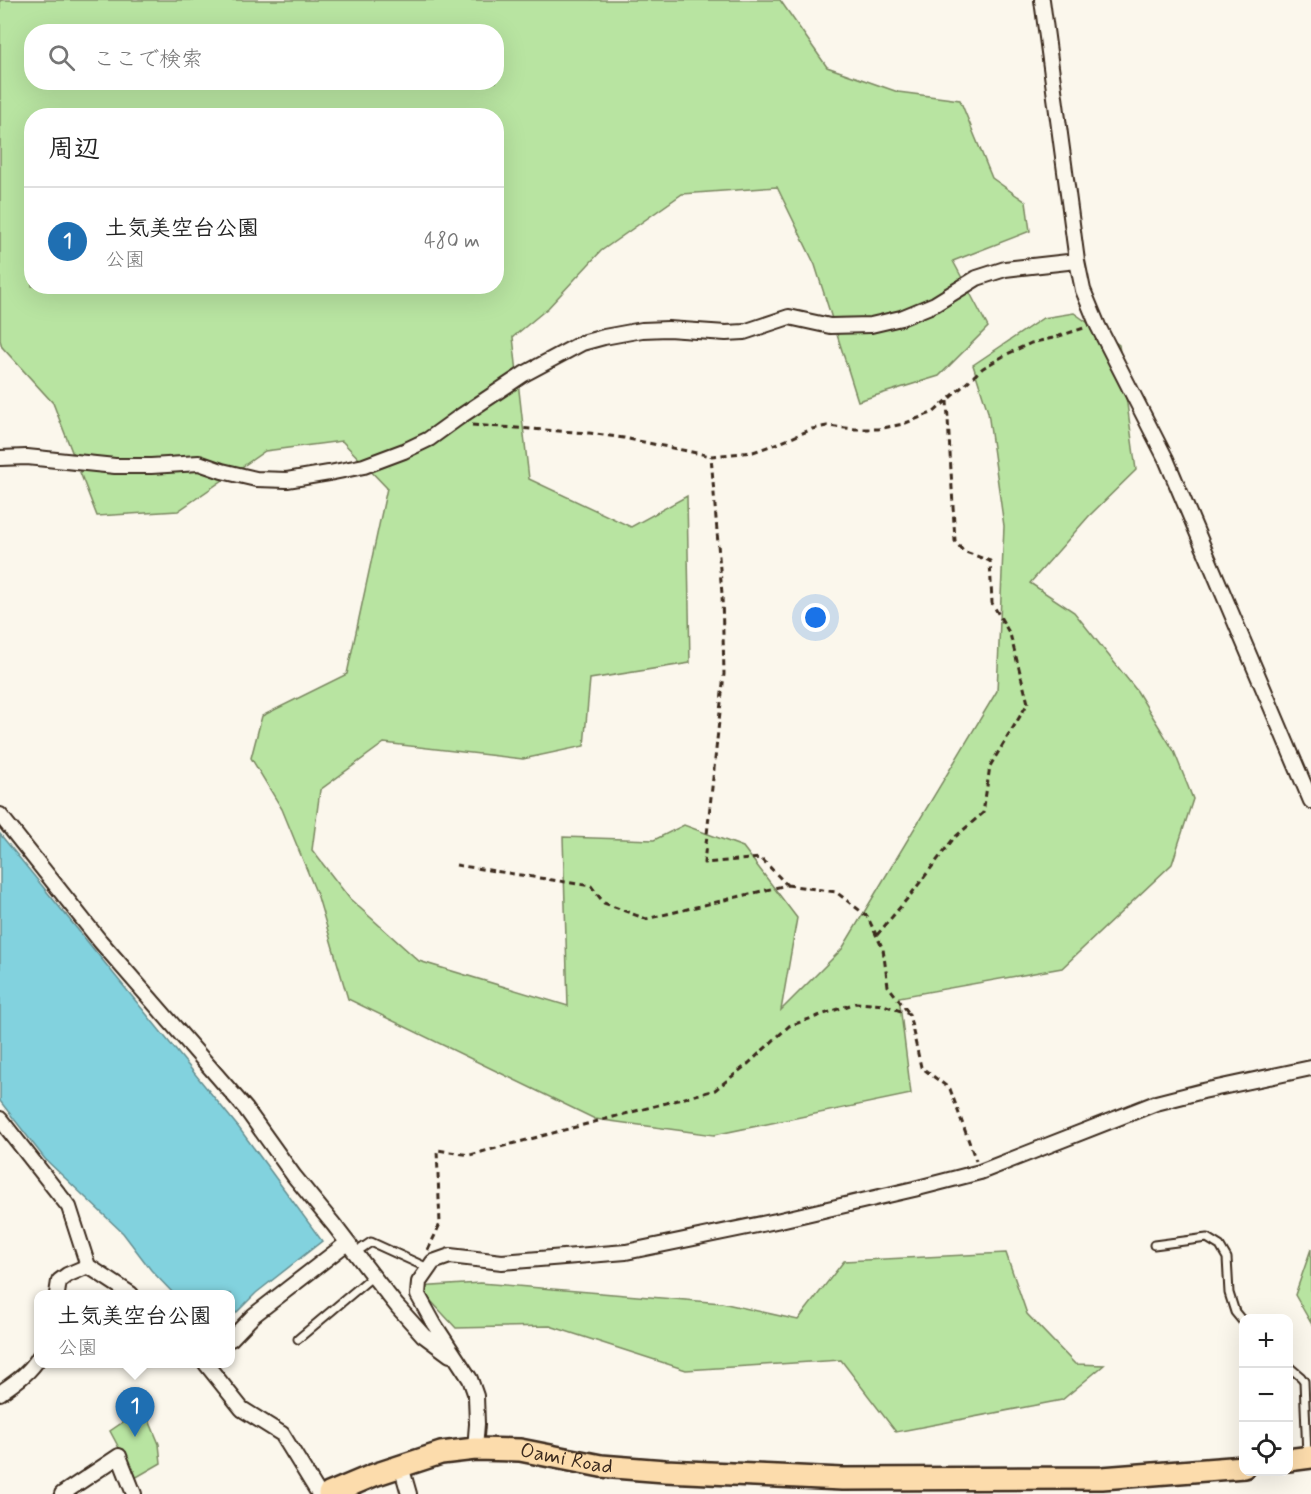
<!DOCTYPE html>
<html lang="ja">
<meta charset="utf-8">
<style>
:root{--surface:#fff;--page:#f6f6f6;--text:#222;--muted:#767676;--line:#e0e0e0;--accent:#1f6fb2}
body{margin:0;font-family:Mynerve,"Klee One",sans-serif;background:var(--page);color:var(--text)}
.controls{position:absolute;right:18px;bottom:18px;display:grid;overflow:hidden;border-radius:12px;box-shadow:0 6px 24px #0002}
.controls button{width:54px;height:54px;display:grid;place-items:center;padding:0;border:0;border-bottom:2px solid var(--line);background:var(--surface);color:var(--text);font:30px sans-serif}
.you{position:absolute;left:816px;top:618px;width:21px;height:21px;margin:-15px;border:4px solid #fff;border-radius:50%;background:#1a73e8;box-shadow:0 0 0 9px #1a73e833}
.badge{display:grid;place-items:center;width:39px;height:39px;border-radius:50%;background:var(--accent);color:#fff;font-size:20px;font-weight:700}
.pin{position:absolute;translate:-50% -50px;filter:drop-shadow(0 2px 3px #0008)}
.pin::after{content:'';position:absolute;top:32px;width:21px;height:18px;background:inherit;clip-path:polygon(0 0,100% 0,50% 100%)}
.popup{position:absolute;left:34px;top:1290px;width:201px;height:78px;box-sizing:border-box;display:grid;place-content:center;border-radius:12px;background:var(--surface);filter:drop-shadow(0 2px 4px #0005);font-size:20px;white-space:nowrap;color:var(--muted)}
.popup b{font-size:22px;color:var(--text)}
.popup::after{content:'';position:absolute;left:50%;top:100%;margin-left:-12px;border:12px solid transparent;border-top-color:var(--surface)}
.list{margin:0;padding:0;list-style:none}
h2{display:flex;justify-content:space-between;align-items:center;height:78px;margin:0;padding:0 24px;font-size:26px}
h2 small{font-size:20px;font-weight:400;color:var(--muted)}
.list li{display:grid;grid-template-columns:39px 1fr auto;gap:18px;align-items:center;box-sizing:border-box;height:108px;padding:0 24px;border-top:2px solid var(--line)}
.list b{display:block;font-size:22px;white-space:nowrap}
.list p{margin:0;font-size:20px;white-space:nowrap;color:var(--muted)}
.list em{font-size:20px;font-style:normal;color:var(--muted)}
.icon{flex:none;width:33px;height:33px;fill:none;stroke:currentColor;stroke-width:2;stroke-linecap:round;stroke-linejoin:round}
.map{position:relative;flex:none;width:1311px;height:1494px;overflow:hidden}
.search{position:absolute;background:var(--surface);box-shadow:0 6px 24px #0002;left:24px;top:24px;width:480px;height:66px;display:flex;align-items:center;gap:15px;box-sizing:border-box;padding:0 21px;border-radius:24px;color:var(--muted);font-size:22px}
.panel{position:absolute;background:var(--surface);box-shadow:0 6px 24px #0002;left:24px;top:108px;width:480px;height:186px;border-radius:24px}
.map>svg:first-child{display:block}
.green{fill:#b8e4a1;stroke:#7a8760;stroke-width:1.5;fill-rule:evenodd}
.water{fill:#82d2de;stroke:#668f91;stroke-width:1.5}
.lines{fill:none;stroke-linecap:round;stroke-linejoin:round}
.service-casing{stroke:#3b2a1e;stroke-width:11}
.minor-casing{stroke:#3b2a1e;stroke-width:18}
.primary-casing{stroke:#3b2a1e;stroke-width:26}
.path{stroke:#3b2a1e;stroke-width:3;stroke-dasharray:6 4.5;stroke-linecap:butt}
.service{stroke:#fbf7ec;stroke-width:7}
.minor{stroke:#fbf7ec;stroke-width:14}
.primary{stroke:#fcdcac;stroke-width:21}
.labels{text-anchor:middle;dominant-baseline:central;stroke-width:5;stroke-linejoin:round;paint-order:stroke}
.street-label{font-size:21px;fill:#3b2a1e;stroke:#fbf7ec}
</style>
<div class="map">
<svg width="1311" height="1494" viewBox="0 0 1311 1494">
<rect width="100%" height="100%" fill="#fbf7ec"/>
<filter id="ink" filterUnits="userSpaceOnUse"><feTurbulence type="fractalNoise" baseFrequency=".0167" numOctaves="2"/><feDisplacementMap in="SourceGraphic" scale="12" xChannelSelector="R" yChannelSelector="G"/><feConvolveMatrix kernelMatrix="1 2 1 2 8 2 1 2 1" color-interpolation-filters="sRGB"/></filter>
<g filter="url(#ink)">
<path class="green" d="M0,0H780L827,67L898,92L960,100L992,178L1026,202L1030,231L953,261L988,327L939,376L858,401L815,265L777,187L682,194L601,251L548,308L513,337L529,479L631,527L687,496L690,663L590,679L584,746L523,759L384,743L320,790L312,850L350,899L419,961L568,1006L563,837L654,840L684,825L743,847L797,918L781,1010L842,949L997,691L1004,526L988,412L973,365L1043,318L1074,313L1119,345L1136,470L1089,516L1030,583L1074,612L1137,691L1174,751L1193,799L1172,864L1062,968L899,997L911,1094L714,1135L595,1119L348,999L318,897L282,809L251,758L262,716L347,674L387,488L342,441L265,451L178,511L97,516L53,403L2,347L0,340ZM32,32H496V82H32ZM32,116H496V286H32Z
M1311,1249V1323L1295,1295Z
M1006,1253L1027,1314L1075,1364L1104,1365L1062,1400L896,1432L841,1360L686,1370L550,1326L456,1328L418,1287L480,1283L722,1303L798,1320L844,1261Z
M144,1408L159,1444L161,1463L135,1478L110,1431Z"/>
<path class="water" d="M0,834L239,1128L322,1241L256,1293L231,1318V1294H174L151,1270L123,1233L45,1159L0,1101Z"/>
<g class="lines">
<g class="service-casing">
<path id="service" d="M1154,1245L1207,1238L1220,1246L1227,1258L1229,1293L1235,1312L1244,1323
M355,1253L371,1242L428,1268
M298,1339L373,1276
M1288,1366L1301,1377L1304,1381L1307,1456"/>
</g>
<g class="minor-casing">
<path id="minor" d="M1042,0L1077,261L1083,290L1098,326L1166,459L1311,801
M0,458L27,457L115,466H151L199,463L222,471L256,479L287,480L329,473L364,466L404,451L429,439L458,418L524,374L582,343L604,337L642,330L668,329L726,333L744,332L789,317L830,326L871,325L901,318L935,304L977,278L1005,269L1077,261
M0,815L100,941L246,1109L294,1176L334,1225L373,1276L397,1306L423,1335L450,1355
M0,1119L69,1207L88,1266L131,1294
M57,1294L59,1281L67,1275L88,1266
M231,1339L254,1315L347,1243
M206,1364L242,1409L282,1434L319,1494
M0,1393C14,1383 30,1373 39,1357
M475,1449L477,1424L476,1396L470,1379L434,1324L418,1295L419,1282L433,1262L450,1256L502,1262L626,1252L776,1221L914,1189L980,1172L1156,1103L1203,1091L1311,1068
M401,1466L409,1494
M62,1494L119,1456L134,1494"/>
</g>
<g class="primary-casing">
<g id="primary">
<path d="M1288,1460L1311,1457"/>
<path id="s1" d="M329,1494L374,1475L441,1453L475,1449L520,1450L601,1466L665,1471L842,1479L1102,1478L1244,1467"/>
</g>
</g>
<path class="path" d="M472,425L589,433L624,438L711,456L753,452L782,442L812,429L827,426L855,429H878L903,424L934,412L983,368L1007,354L1031,343L1053,338L1084,328
M456,865L591,886L604,903L646,919L787,885L761,858L704,863L724,674L722,594L711,456
M787,885L836,892L867,916L883,949L888,986L908,1012
M877,935L912,893L954,838L983,813L990,766L1028,703L1010,634L992,603L990,561L963,551L955,541L947,401
M428,1250L440,1224L437,1150L470,1155L715,1090L749,1063L789,1026L856,1003L884,1005L909,1014L921,1067L950,1089L976,1161"/>
<use href="#service" class="service"/>
<use href="#minor" class="minor"/>
<use href="#primary" class="primary"/>
</g>
</g>
<g class="labels">
<g class="street-label">
<text stroke="none"><textPath href="#s1" startOffset="246">Oami Road</textPath></text>
</g>
</g>
</svg>
<div class="controls">
<button>+</button>
<button>−</button>
<button><svg class="icon" aria-label="locate" viewBox="0 0 24 24"><circle cx="12" cy="12" r="6"/><path d="M12 2v4M12 18v4M2 12h4M18 12h4"/></svg></button>
</div>
<div class="you"></div>
<div class="pin badge" style="left:135px;top:1437px">1</div>
<div class="popup"><b>土気美空台公園</b>公園</div>
<div class="search"><svg class="icon" aria-label="search" viewBox="0 0 24 24"><circle cx="10" cy="10" r="6"/><path d="M15 15l6 6"/></svg>ここで検索</div>
<section class="panel">
<h2>周辺<small></small></h2>
<ul class="list">
<li><span class="badge">1</span><div><b>土気美空台公園</b><p>公園</p></div><em>480 m</em></li>
</ul>
</section>
</div>
